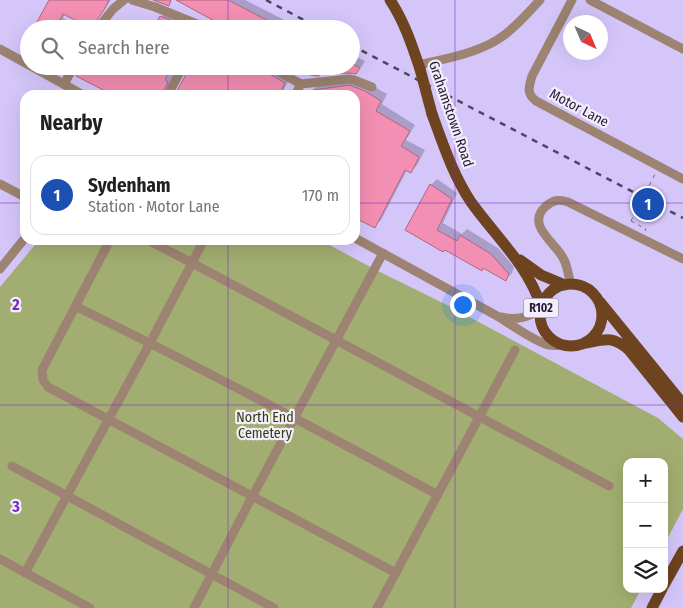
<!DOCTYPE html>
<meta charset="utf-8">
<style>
:root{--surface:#fff;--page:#f2f2f2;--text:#202124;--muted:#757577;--line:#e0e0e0;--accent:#1a73e8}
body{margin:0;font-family:"Fira Sans Condensed",sans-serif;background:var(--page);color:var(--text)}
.controls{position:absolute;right:15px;bottom:15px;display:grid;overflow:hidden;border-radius:10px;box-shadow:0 5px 20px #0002}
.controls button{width:45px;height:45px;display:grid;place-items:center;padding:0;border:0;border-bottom:1px solid var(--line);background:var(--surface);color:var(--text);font:25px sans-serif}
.compass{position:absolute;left:563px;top:15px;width:45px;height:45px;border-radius:50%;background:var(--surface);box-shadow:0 5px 20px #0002;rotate:136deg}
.you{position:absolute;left:462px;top:304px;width:18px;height:18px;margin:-12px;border:4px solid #fff;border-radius:50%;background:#1a73e8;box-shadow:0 0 0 8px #1a73e833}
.badge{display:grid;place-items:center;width:32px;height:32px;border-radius:50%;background:var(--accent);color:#fff;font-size:16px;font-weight:700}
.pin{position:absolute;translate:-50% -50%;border:2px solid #fff;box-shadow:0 1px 5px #0006}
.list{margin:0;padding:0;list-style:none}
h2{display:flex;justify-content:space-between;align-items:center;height:65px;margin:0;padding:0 20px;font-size:21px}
h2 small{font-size:16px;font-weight:400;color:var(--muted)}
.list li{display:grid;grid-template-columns:32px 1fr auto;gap:15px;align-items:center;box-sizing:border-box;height:80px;margin:0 10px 10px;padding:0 10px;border:1px solid var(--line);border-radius:15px}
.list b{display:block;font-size:19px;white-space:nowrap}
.list p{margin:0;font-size:16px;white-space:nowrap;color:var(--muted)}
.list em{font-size:16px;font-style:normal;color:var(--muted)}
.icon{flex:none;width:28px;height:28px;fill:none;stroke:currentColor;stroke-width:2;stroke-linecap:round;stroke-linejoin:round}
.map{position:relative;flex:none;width:683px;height:608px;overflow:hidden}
.search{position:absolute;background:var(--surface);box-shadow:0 5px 20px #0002;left:20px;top:20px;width:340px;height:55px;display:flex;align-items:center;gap:12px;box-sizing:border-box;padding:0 18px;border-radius:28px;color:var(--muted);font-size:19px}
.panel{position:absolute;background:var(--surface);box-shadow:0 5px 20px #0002;left:20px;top:90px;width:340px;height:155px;border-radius:15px}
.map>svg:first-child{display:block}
.green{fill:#a2ae71}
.shadow{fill:#0003}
.building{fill:#f38fb2;stroke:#ad6981}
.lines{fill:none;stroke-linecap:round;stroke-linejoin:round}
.path{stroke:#756a8f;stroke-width:1;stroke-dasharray:4 4;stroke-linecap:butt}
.minor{stroke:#9d8371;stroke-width:9}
.major{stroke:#6e4320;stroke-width:11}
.rail{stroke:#4e4463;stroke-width:2.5;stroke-dasharray:6 6;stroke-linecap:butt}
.path-bridge{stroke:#756a8f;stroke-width:1;stroke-dasharray:4 4;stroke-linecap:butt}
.major-bridge{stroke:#6e4320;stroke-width:11}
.grid{fill:none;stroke:#7b2cbf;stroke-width:1;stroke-opacity:0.55}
.labels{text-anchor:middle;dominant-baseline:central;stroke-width:4.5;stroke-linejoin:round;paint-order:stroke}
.shield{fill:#f2eefc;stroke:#625b70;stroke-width:1}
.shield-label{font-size:12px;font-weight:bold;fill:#241c34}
.street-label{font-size:14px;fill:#241c34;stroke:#f2eefc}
.park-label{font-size:14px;fill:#353b11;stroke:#f2eefc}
.grid-label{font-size:16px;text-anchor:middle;font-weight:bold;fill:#7b2cbf;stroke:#f2eefc;stroke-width:4.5;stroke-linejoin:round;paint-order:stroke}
</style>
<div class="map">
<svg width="683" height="608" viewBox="0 0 683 608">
<rect width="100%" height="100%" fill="#d5c6fa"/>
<path class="green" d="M39,240H320L376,270L447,305L658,418L683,439V509L664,545V462H627V589H641L631,608H0V287Z"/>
<path class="shadow" d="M50,0H111L97,20L91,26L65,14L63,18L81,29H34Z
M179,0H245L302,29H238Z
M168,10L197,24L194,29H154L161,17Z
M29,38V48L25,46Z
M351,54L365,61L362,66L356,73L325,68L318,75L284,66H351Z
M81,66H174L170,74L173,75L171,94L174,95H116Z
M198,66H273L291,76L281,95H176L187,74L194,68L196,69Z
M356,79L371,85L387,94L382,104L415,125L406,140L425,150L417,165L411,172L407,170L381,220L374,226L355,217V95H309L317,85Z
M437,179L457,193L443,223L462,234L467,229L498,248L514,267L512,273L506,279L407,230L431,185Z"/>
<path class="building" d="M49,0H109L104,10L91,28L63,14L55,29H33Z
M153,0H171L169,6Z
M176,0H228L284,29H229Z
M160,16L173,21L187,29H153Z
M351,63L360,68L356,74L349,73L335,74L323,68L319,76H316L291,71L282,66H351Z
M80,66H172L165,80L168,82L162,95H113L76,76Z
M196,66H256L285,83L279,95H175L186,74L191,75Z
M349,85L365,91L381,101L376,111L410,131L401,146L419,157L411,173L405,170L375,228L355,218V95H308L307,91Z
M430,184L452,199L437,230L457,241L460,235L491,254L509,274L506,281L483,268L482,271L445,250L443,252L405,230Z"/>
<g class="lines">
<path class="path" d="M649,187L663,194L658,201
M638,206L651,213V212
M631,221L646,229L645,231"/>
<path class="minor" d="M132,0L155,7L192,22L197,24L200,29
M572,0L532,76C529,87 526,93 536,101L683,179
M590,0L683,49
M97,29L113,9L124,0
M0,49L29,65
M418,65C444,59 474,54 497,40C513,30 527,14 540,0
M31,66L83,95
M268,66L301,84
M64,84L74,66
M168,95L183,66
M295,95L301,84L349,79L354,80L372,87
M0,184L25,197
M355,238L499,317C510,324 537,343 549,345C554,346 558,345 562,345
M110,240L42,370L43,380L48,387L396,573
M148,240L192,263L609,486
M0,269L25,238
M571,284C568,276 568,266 563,258C555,242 525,225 546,206C553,200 559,199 568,202L683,259
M75,306C198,366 318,430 438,495
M502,317C517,321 527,317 540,310
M12,466L274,608
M0,559L90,608
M25,573L150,343L204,240
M194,608L252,497L383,253
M377,608L515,350"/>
<path class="major" d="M390,0C404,21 412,45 420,69
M432,114C443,144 453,175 471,202C496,237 527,264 541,306
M520,260L541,275L565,285
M540 315a31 31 0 1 1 62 0a31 31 0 1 1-62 0Z
M600,302L683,404
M586,343C606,339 613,336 629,350L683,417
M664,585L683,551
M652,608L662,589"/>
<path class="rail" d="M266,0L321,29
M351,45L683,218"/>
<path class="path-bridge" d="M631,221L656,172"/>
<path class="major-bridge" d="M420,69L432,114"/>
</g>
<path class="grid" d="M228,0V29M455,0V608M228,66V95M0,203H25M355,203H683M228,240V608M0,405H683"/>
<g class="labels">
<rect class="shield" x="523.5" y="298.5" width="35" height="19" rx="4"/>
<g class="shield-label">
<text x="541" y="308">R102</text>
</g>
<g class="street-label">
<text transform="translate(579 108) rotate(28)">Motor Lane</text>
<text transform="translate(451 114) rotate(71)">Grahamstown Road</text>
</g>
<g class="park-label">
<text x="265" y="417">North End<tspan x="265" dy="16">Cemetery</tspan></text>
</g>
</g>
<g class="grid-label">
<text x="16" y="310">2</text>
<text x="16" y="512">3</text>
</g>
</svg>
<div class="controls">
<button>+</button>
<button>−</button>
<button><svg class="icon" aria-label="layers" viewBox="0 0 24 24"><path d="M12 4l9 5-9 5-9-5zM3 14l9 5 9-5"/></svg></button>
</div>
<svg class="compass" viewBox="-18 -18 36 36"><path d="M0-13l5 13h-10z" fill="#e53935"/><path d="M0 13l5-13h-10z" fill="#757577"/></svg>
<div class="you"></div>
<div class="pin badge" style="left:648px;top:204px;background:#1a4fb4">1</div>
<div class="search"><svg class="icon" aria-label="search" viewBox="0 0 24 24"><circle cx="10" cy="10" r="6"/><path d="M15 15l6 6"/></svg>Search here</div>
<section class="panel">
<h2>Nearby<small></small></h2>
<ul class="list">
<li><span class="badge" style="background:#1a4fb4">1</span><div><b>Sydenham</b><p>Station · Motor Lane</p></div><em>170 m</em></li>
</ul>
</section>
</div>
